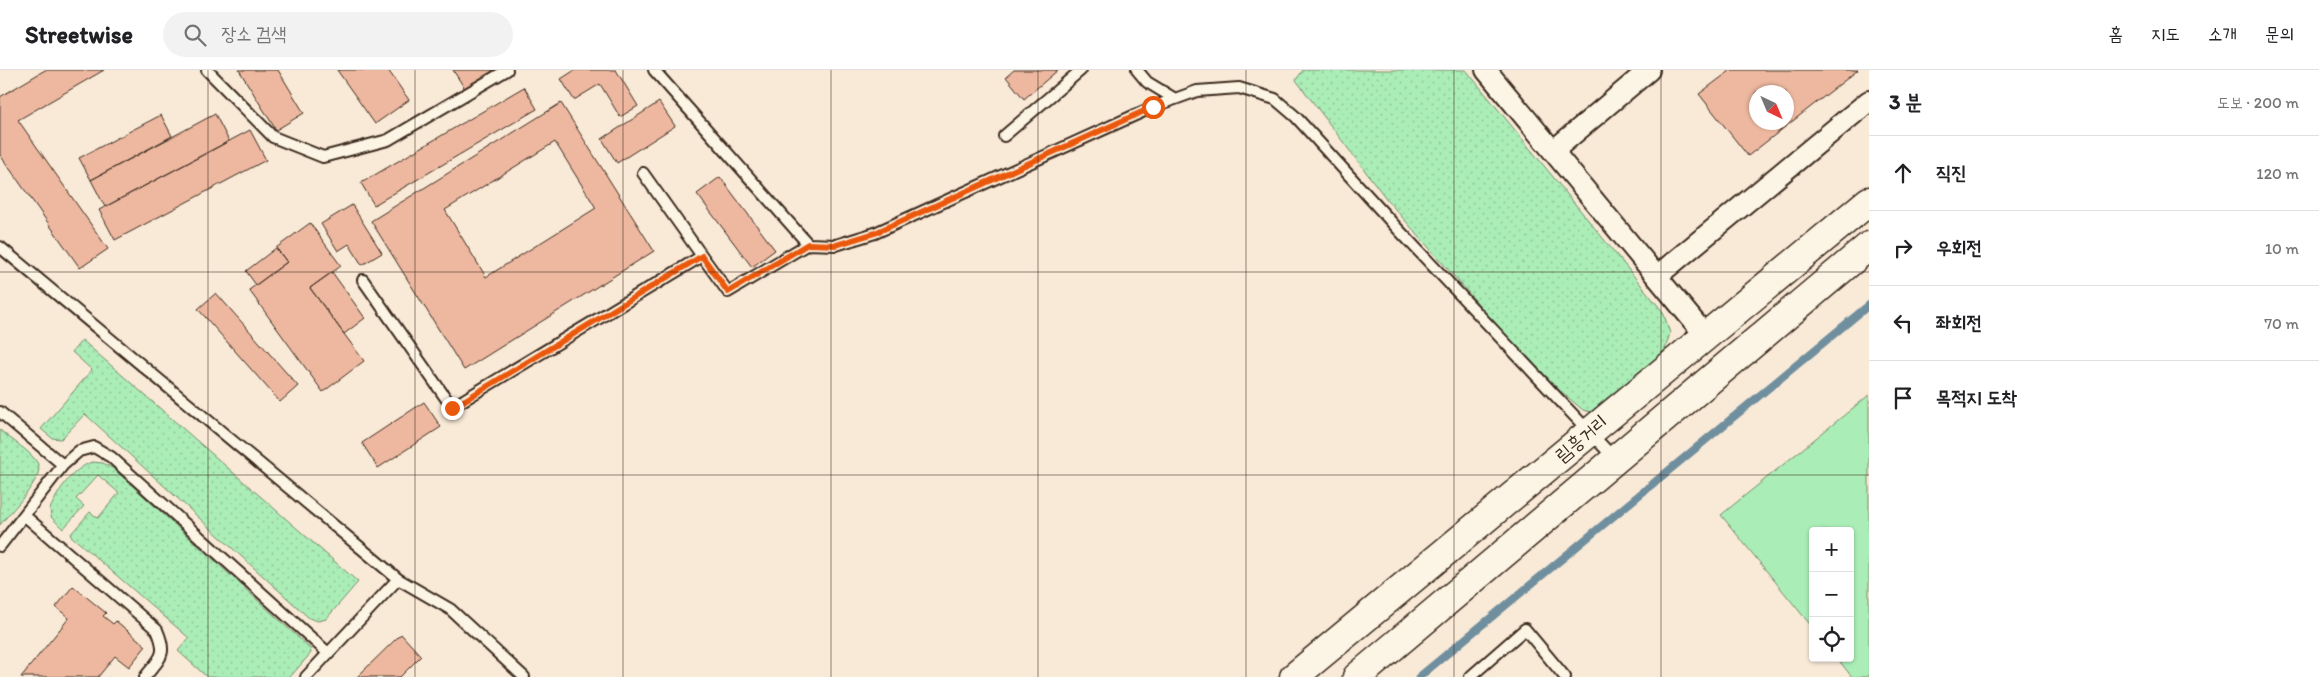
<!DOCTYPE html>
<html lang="ko">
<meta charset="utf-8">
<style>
:root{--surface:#fff;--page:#f2f2f2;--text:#202124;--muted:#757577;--line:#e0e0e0}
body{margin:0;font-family:Itim,"Poor Story",sans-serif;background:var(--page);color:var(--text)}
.controls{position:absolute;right:15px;bottom:15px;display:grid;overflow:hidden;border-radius:5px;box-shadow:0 1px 4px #0004}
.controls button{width:45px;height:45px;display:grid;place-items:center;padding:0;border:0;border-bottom:1px solid var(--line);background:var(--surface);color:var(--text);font:25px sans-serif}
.compass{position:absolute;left:1749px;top:15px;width:45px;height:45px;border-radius:50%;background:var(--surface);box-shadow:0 1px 4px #0004;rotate:136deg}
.stop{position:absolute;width:15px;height:15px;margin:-11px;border:4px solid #ea580c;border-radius:50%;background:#fff}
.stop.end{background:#ea580c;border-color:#fff;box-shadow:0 1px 5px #0008}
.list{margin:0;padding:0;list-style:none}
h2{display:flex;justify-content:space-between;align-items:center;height:65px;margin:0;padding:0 20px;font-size:21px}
h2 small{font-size:16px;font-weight:400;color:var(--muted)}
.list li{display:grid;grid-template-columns:32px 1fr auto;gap:15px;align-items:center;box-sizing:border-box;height:75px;padding:0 20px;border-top:1px solid var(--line)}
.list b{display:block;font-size:19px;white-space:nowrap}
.list em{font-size:16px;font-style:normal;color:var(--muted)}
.icon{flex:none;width:28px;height:28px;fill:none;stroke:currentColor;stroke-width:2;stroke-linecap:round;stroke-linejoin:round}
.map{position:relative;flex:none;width:1869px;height:607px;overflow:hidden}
header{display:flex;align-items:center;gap:30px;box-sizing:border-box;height:70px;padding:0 25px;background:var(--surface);border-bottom:1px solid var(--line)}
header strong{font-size:24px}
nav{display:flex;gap:28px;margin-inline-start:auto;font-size:18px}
.search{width:350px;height:45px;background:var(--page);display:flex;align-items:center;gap:12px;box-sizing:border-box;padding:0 18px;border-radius:28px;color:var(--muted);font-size:19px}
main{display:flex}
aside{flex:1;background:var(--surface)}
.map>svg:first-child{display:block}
.grass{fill:url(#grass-dots);stroke:#738c6a}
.park{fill:#abedb7;stroke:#738c6a}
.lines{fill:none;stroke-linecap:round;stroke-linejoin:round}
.stream{stroke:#6f8f9e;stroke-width:8}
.building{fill:#edb89f;stroke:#3b2a1e;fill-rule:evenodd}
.service-casing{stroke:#3b2a1e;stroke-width:14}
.minor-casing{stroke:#3b2a1e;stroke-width:24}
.primary-casing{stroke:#3b2a1e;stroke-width:31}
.service{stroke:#fcf5e5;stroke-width:10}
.minor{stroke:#fcf5e5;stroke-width:20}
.primary{stroke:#fcf5e5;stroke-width:28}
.route{stroke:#ea580c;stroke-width:6}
.grid{fill:none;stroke:#3b2a1e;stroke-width:1;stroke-opacity:0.55}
.labels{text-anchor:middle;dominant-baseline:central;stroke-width:5;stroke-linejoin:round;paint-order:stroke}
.street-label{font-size:19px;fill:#3b2a1e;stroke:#fcf5e5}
</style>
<header>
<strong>Streetwise</strong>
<div class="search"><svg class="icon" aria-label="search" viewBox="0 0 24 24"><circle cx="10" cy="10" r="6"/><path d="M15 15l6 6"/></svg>장소 검색</div>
<nav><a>홈</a><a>지도</a><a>소개</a><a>문의</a></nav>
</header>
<main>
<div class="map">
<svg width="1869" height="607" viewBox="0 0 1869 607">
<defs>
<pattern id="grass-dots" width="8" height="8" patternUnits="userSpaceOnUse" patternTransform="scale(1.25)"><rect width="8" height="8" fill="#abedb7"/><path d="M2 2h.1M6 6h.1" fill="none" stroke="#94cb9d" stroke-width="1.8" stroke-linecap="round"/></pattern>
</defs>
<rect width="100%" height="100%" fill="#f9e9d7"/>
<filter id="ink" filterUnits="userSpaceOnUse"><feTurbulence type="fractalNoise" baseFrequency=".02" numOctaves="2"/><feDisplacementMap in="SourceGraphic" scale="10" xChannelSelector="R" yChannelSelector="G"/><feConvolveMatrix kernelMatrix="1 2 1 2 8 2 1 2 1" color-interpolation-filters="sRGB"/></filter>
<g filter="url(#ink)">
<path class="grass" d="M1303,0H1466L1663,242L1670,263L1664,283L1607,333L1591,342L1583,340L1538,302L1388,131L1296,10Z
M82,270L358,512L326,549L318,551L309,548L85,344L61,369L52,368L41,359L92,300L72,282Z
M0,360C11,370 31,381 38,394C45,408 9,443 0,455Z
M92,392L103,393L114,399L310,578L311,583L290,607H207L178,581L189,568L70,465L90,442L98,448L119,423L98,405L76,429L84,436L63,459L51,447L50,439C58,421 72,399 92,392Z"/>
<path class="park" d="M1869,325V607H1852L1837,588H1850V461H1813V558L1721,445Z"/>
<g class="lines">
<path class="stream" d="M1419,607L1869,235"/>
</g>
<path class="building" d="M45,0H104L18,50L108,179L80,198L0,85V27Z
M239,0H278L304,43L276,60Z
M337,0H388L409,30L375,54Z
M453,0H495L465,19Z
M575,0H616L638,36L620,47L600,14L574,30L561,9Z
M1014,0H1058L1024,29L1006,7Z
M1731,0H1858L1748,86L1699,24ZM1756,22H1786V52H1756Z
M524,17L537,39L374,135L361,113Z
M659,32L675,56L617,93L602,69Z
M561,33L654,181L464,300L371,151ZM555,72L596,138L486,207L445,140Z
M215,44L229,71L105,137L91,110Z
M161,45L172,66L91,110L79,88Z
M250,60L266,90L115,170L99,140Z
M720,107L775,180L752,197L697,124Z
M352,135L382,183L362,195L349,174L338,181L321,154Z
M310,153L341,196L310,218L364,291L323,322L249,220L287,192L276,178Z
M276,178L287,192L256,215L246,201Z
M332,202L365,248L344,264L310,218Z
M216,223L298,316L280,332L198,239Z
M424,332L441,357L378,398L362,373Z
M73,516L106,543L103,546L113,554L116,551L146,576L129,597L115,586L98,607H21L69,548L56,537Z
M401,564L421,586L400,607H357Z"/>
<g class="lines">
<g class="service-casing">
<path id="service" d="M207,0L273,67L323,87L388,70L507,0
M654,0L808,174L836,175L875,163L1153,37L1197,21L1239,18L1275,29L1296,47L1396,157L1615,389
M1137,0L1147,12L1175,29
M1004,66L1081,0
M643,103L702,186
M0,177L398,509L450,539L524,607
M363,210L452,337L702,186L728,222L808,174
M0,342L63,395L0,476
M63,395L79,381L94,377L111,387L328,583
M25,446L157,560C168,585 160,588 145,607
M306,607L398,509
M1470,607L1525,559L1565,607"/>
</g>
<g class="minor-casing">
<path id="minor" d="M1486,0L1705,265
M1553,81L1649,0
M1657,206L1869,31"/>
</g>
<g class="primary-casing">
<path id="primary" d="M1294,607L1869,131
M1357,607L1869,176"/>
</g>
<use href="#service" class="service"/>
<use href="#minor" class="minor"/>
<use href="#primary" class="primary"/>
</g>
</g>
<g class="lines" filter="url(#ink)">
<path class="route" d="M452,338L702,186L728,222L808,174L836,175L875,163L1153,37"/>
</g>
<path class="grid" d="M208,0V607M415,0V607M623,0V607M831,0V607M1038,0V607M1246,0V607M1454,0V607M1661,0V607M0,202H1869M0,405H1869"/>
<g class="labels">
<g class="street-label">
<text transform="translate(1581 368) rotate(-40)">림흥거리</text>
</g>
</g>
</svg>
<div class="controls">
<button>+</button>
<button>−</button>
<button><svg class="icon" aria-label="locate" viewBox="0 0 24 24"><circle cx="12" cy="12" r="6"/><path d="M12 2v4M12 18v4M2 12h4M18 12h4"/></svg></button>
</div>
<svg class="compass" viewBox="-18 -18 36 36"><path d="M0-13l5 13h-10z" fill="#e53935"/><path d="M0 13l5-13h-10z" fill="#757577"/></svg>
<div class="stop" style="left:1153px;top:37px"></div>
<div class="stop end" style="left:452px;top:338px"></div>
</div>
<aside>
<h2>3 분<small>도보 · 200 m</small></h2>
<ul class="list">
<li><svg class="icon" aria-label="ahead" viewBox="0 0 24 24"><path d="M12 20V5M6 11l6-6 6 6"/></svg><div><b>직진</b></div><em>120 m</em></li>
<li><svg class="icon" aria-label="right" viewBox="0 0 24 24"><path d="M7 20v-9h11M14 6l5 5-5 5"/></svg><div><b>우회전</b></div><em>10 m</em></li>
<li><svg class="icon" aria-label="left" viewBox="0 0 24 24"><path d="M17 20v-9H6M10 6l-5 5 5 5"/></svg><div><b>좌회전</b></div><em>70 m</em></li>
<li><svg class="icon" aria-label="arrive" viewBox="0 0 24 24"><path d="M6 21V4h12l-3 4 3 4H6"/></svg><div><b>목적지 도착</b></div></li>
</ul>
</aside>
</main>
